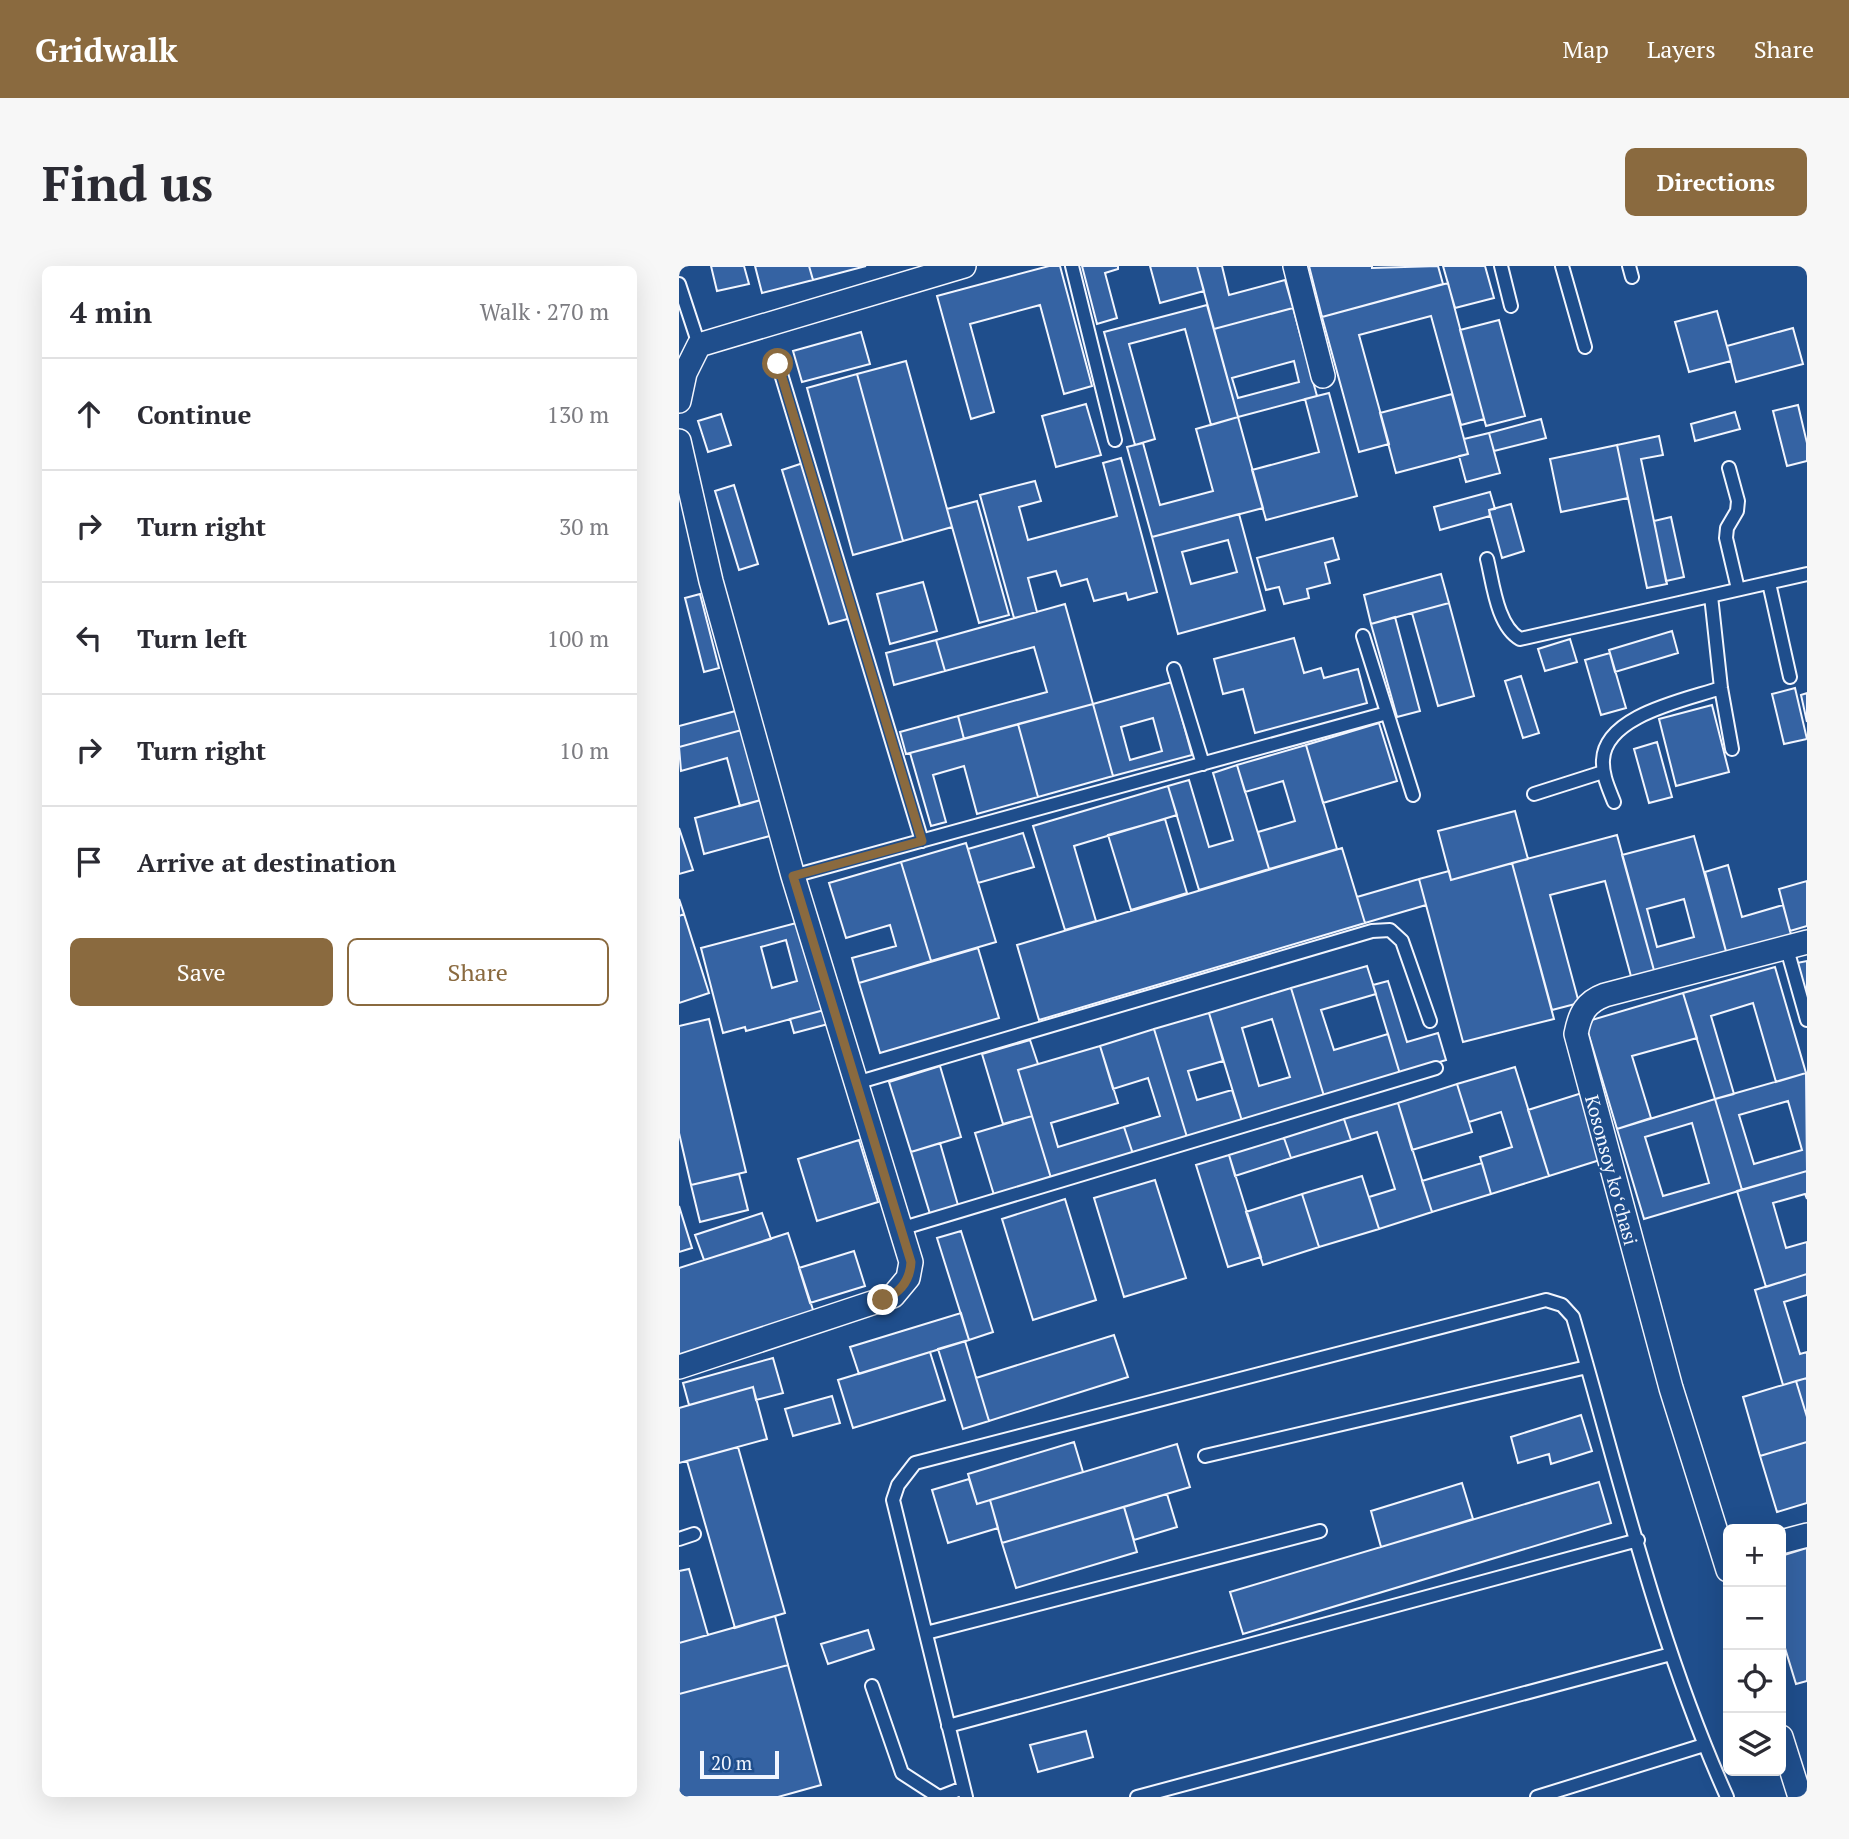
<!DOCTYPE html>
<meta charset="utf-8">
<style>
:root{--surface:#fff;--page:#f7f7f7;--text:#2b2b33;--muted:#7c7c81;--line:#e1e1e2;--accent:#8a6a3f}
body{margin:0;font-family:"PT Serif",serif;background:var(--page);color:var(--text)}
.controls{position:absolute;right:21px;bottom:21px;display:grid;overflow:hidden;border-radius:10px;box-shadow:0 7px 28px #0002}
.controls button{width:63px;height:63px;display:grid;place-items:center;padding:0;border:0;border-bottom:2px solid var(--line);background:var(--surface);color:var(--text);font:35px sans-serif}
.scale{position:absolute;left:21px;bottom:18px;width:79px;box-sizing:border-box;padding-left:7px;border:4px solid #f2f6ff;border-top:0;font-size:19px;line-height:24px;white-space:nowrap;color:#f2f6ff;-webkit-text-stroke:5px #1f4e8c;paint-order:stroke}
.stop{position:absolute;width:21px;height:21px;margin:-16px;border:5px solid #8a6a3f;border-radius:50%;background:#fff}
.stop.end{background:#8a6a3f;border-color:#fff;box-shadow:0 2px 7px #0008}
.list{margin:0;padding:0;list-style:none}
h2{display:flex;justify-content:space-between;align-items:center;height:91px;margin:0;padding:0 28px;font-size:30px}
h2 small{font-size:23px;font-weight:400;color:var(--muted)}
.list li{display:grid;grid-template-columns:46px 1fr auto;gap:21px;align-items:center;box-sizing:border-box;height:112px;padding:0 28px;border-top:2px solid var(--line)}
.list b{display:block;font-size:26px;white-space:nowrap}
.list em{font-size:23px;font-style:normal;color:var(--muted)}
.actions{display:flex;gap:14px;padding:21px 28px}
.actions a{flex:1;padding:16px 0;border:2px solid var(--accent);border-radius:10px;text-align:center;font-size:24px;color:var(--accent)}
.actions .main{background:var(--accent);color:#fff}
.icon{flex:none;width:38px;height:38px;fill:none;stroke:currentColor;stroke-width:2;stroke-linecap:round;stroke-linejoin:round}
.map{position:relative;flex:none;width:1128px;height:1531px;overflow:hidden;border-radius:10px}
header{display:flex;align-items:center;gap:42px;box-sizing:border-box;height:98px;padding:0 35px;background:var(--accent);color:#fff}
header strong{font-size:33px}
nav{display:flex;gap:38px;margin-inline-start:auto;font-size:24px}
.intro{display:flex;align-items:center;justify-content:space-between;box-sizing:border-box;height:168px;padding:0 42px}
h1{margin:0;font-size:49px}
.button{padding:18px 32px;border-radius:10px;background:var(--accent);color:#fff;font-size:24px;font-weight:700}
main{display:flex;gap:42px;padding:0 42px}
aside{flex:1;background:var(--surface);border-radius:10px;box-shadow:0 7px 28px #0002}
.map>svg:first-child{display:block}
.building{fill:#3563a3;stroke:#f2f6ff;stroke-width:2;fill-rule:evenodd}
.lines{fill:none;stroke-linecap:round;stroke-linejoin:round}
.lane-casing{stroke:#f2f6ff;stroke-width:16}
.street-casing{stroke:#f2f6ff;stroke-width:26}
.lane{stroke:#1f4e8c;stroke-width:12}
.street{stroke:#1f4e8c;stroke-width:23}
.route{stroke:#8a6a3f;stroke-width:9}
.labels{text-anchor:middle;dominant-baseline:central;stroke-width:5;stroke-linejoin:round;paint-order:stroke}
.street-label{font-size:19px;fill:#f2f6ff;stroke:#1f4e8c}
</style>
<header>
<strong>Gridwalk</strong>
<nav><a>Map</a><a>Layers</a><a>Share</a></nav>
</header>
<div class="intro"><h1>Find us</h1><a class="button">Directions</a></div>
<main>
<aside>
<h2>4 min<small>Walk · 270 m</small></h2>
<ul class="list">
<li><svg class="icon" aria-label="ahead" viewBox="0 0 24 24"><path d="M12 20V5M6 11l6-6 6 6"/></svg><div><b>Continue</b></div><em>130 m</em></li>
<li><svg class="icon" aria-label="right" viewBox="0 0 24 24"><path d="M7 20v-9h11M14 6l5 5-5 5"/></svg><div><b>Turn right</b></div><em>30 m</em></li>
<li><svg class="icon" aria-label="left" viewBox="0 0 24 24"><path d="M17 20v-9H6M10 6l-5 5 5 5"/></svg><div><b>Turn left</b></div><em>100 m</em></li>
<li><svg class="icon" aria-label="right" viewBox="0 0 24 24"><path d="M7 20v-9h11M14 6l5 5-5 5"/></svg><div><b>Turn right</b></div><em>10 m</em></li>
<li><svg class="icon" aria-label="arrive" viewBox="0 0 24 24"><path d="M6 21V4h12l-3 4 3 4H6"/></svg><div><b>Arrive at destination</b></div></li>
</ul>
<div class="actions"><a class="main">Save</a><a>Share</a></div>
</aside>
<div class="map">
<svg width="1128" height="1531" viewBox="0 0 1128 1531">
<rect width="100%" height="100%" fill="#1f4e8c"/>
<path class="building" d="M32,0H65L70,18L38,25Z
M76,0H130L134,14L83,27Z
M130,0H187L134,14Z
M370,0H381L413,120L385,128L361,39L291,58L315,146L292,153L258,30Z
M403,0H439V3L426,7L438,52L418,58Z
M471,0H518L525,25L481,37Z
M518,0H543L550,29L606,14L614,42L535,63Z
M630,0H693V2L759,0L764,18L643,51Z
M764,0H806L815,32L776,42Z
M769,17L805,153L782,159L752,50L680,69L710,178L680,186L643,51Z
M528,39L559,151L532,159L506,63L450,78L476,173L456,179L425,66Z
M614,42L638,130L559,151L535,63ZM615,95L620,116L559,132L553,112Z
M1038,45L1052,95L1010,106L996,56Z
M820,54L846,150L807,160L781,64Z
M1114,62L1124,98L1057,116L1048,80Z
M182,66L191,98L123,116L114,85Z
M227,95L273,261L224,275L178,108Z
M178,108L224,275L174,289L128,122Z
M650,127L678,230L587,254L573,204L640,186L626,133Z
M773,128L789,188L717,207L701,147Z
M407,138L422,189L377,201L363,150Z
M1119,139L1128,177V195L1108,200L1094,145Z
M1056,146L1061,163L1016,175L1012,158Z
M42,148L52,179L29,186L19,155Z
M559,151L584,242L473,271L448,181L464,177L481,239L534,225L517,163Z
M862,153L867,172L815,185L810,167Z
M810,167L821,207L787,216L780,190L789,188L785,173Z
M980,170L984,189L962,193L988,318L968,322L938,179Z
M938,179L949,232L882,246L871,193Z
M442,192L478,326L449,334L447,327L415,335L408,313L382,320L377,305L349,312L358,346L335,352L301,229L356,215L362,235L340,241L349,274L438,250L424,197Z
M124,197L172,352L150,358L103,204Z
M55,219L79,298L60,304L36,225Z
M811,226L816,243L810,244L811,250L761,264L755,241Z
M298,235L330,349L300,357L268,243Z
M832,238L845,285L823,292L810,244Z
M560,248L586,344L499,368L473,271ZM549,274L558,306L512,318L503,286Z
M992,251L1005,311L987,315L975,255Z
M654,272L660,293L646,297L651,317L628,323L630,332L605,338L600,321L587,324L578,292Z
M762,308L770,337L692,358L685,329Z
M244,316L258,365L211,378L198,328Z
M21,328L40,402L25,406L6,332Z
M770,337L795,430L759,440L733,347Z
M386,338L414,438L285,473L279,450L368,426L355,381L266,405L257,374Z
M716,351L741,445L718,451L692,358Z
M993,365L999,387L936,406L930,384Z
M615,372L625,407L642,402L645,412L679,403L688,437L576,467L564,423L544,428L535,393Z
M891,373L898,396L866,405L859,383Z
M257,374L266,405L215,419L207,387Z
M931,387L947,442L922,449L906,394Z
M842,410L860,467L844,472L826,415Z
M493,416L513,489L434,510L414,438ZM474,452L483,485L451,494L442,461Z
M1116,422L1128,473L1105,478L1093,428Z
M1128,427V456L1122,429Z
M414,438L434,510L359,531L339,458Z
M1033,439L1050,506L997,520L980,453Z
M64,443L70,462L0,481V460Z
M279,450L285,473L227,488L221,466Z
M700,457L718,515L644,537L627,479Z
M339,458L359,531L298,548L285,500L254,509L267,556L252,560L231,487Z
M70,462L89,532L61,540L48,492L2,505L0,481Z
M978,476L993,531L970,537L955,483Z
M627,479L658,583L590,603L579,566L616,555L604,515L566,526L558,499Z
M558,499L590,603L520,624L489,520L510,514L530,581L554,574L534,507Z
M489,520L498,549L395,580L417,655L386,664L354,560Z
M89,532L98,568L25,588L16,552Z
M836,545L849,593L772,614L759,565Z
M486,553L508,627L452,644L429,569Z
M0,562L14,604L0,608Z
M344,567L355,601L299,617L289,583Z
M938,569L976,708L953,714L926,615L871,629L900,737L873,744L833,597Z
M1015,570L1048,689L976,708L943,589ZM1005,633L1015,671L978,681L968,643Z
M287,577L317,676L252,695L222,596Z
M663,582L686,657L360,754L338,679Z
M222,596L252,695L180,717L173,692L217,680L211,659L167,672L150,617Z
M833,597L875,753L784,776L740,613L770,605L772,614Z
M1049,599L1063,651L1104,639L1113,672L1048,689L1026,606Z
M740,613L747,639L686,657L678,631Z
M1128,615V660L1111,665L1100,623Z
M0,633L5,648L0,650Z
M5,648L30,727L0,737V650Z
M125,655L149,743L67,765L66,761L44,767L22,682ZM107,674L118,715L93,722L82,681Z
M299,682L320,752L201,787L180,717Z
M1128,695V723L1126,724L1118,697Z
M688,700L697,728L642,744L655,784L709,768L721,808L645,830L612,722Z
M1096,701L1127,807L1097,816L1074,737L1032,750L1055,828L1036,833L1004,727Z
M709,715L728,776L759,767L767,794L721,808L694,719Z
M612,722L645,830L563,855L530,747ZM593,753L611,811L580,820L563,762Z
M1004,727L1018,772L953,790L972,852L938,863L906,756Z
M149,743L153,757L115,767L111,753Z
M530,747L544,795L509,805L518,834L553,824L563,855L508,871L475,763Z
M30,753L67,906L12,919L0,867V760Z
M475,763L508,871L454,888L445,861L481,850L469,812L434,823L421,780Z
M351,774L359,798L339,804L353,850L324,858L303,788Z
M421,780L439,837L372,857L379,881L445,861L454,888L372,912L339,804Z
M261,800L282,871L232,886L210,816Z
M836,801L870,910L812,928L801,891L833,881L822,846L790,856L778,818Z
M1127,807L1128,905L1063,924L1036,833ZM1109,835L1123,884L1075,898L1060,849Z
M778,818L793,866L733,884L719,837Z
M903,827L924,893L870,910L849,844Z
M1036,833L1063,924L965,953L938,863ZM1013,857L1030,917L984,930L966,871Z
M719,837L753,946L700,963L690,931L716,923L698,866L672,874L665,853Z
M353,850L372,912L315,929L296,867Z
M665,853L672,874L612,892L605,872Z
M605,872L612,892L556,910L550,889Z
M180,874L199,936L138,955L119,893Z
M261,877L279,939L251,948L232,886Z
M550,889L582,991L549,1001L517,899Z
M803,897L812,928L753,946L743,915Z
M1128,905V933L1126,928L1094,937L1107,982L1128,976V1008L1087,1021L1058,925Z
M60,908L69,944L21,956L12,919Z
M683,910L700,963L640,981L623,928Z
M476,914L507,1012L445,1031L415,932Z
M623,928L640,981L584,999L567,946Z
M386,933L417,1034L354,1054L323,953Z
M0,940L13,982L0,986Z
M83,947L92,973L25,994L16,969Z
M282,965L314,1066L290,1074L258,972Z
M109,967L136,1050L0,1090V1002Z
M175,985L186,1020L131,1037L120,1002Z
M1128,1008V1029L1105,1036L1121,1088L1128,1086V1112L1104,1119L1076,1024Z
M282,1047L290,1074L180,1108L171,1081Z
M435,1069L449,1111L310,1155L297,1112Z
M286,1075L310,1155L284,1163L259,1083Z
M251,1086L266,1134L174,1162L159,1114Z
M94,1092L104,1127L77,1134L74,1121L10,1139L4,1117Z
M1128,1112V1151L1117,1115Z
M1117,1115L1128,1151V1176L1081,1190L1064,1131Z
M74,1121L88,1173L0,1197V1142Z
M153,1130L161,1157L114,1170L106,1143Z
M902,1149L913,1185L872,1198L870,1188L839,1197L832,1171Z
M395,1176L404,1206L298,1238L289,1208Z
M1128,1176V1237L1098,1246L1081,1190Z
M498,1178L511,1221L323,1277L311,1234Z
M59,1181L106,1347L56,1362L8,1195Z
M290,1213L298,1238L311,1234L319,1262L269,1277L253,1224Z
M920,1216L932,1257L564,1368L551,1326Z
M783,1217L794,1253L702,1281L692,1245Z
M488,1228L498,1261L455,1274L445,1241Z
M445,1241L458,1286L337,1322L323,1277Z
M1128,1282V1415L1117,1418L1102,1369V1290Z
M10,1303L29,1369L0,1377V1305Z
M96,1350L109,1399L0,1428V1377Z
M189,1364L195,1383L149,1398L142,1378Z
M109,1399L142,1519L99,1531H0V1428Z
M407,1465L414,1491L359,1506L351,1479Z"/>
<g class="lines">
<g class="lane-casing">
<path id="lane" d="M393,0L436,174
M822,0L832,40
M883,0L906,81
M950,0L953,11
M0,18L20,79
M99,98L243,575
M1050,202L1059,235L1058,245L1048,262L1047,272L1059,323
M808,293C814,317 818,360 841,373L1128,308
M1090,317L1111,411
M1032,330L1042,422L1053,483
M684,370L734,529
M495,403L524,498
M855,528L924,506
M935,536C930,523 923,509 924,494C926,449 1007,434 1042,422
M114,610L708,447
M1108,683L1128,754
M177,817L693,665L711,664L723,675L751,755
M221,963L757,802
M526,1190L908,1101
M0,1273L15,1268
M247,1367L641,1265
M193,1420L223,1507L260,1531
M269,1460L959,1274
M261,1531L284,1522
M287,1531L214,1234L219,1219L236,1197L867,1034L883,1039L894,1051C941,1212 979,1378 1048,1531
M458,1531L992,1388
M858,1531L1025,1479"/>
</g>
<g class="street-casing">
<path id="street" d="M616,0L644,110
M0,135L6,107L20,79L285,0
M0,175L32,315L114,610L232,996L229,1012L214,1030L0,1101
M1102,1276L1128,1269
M1049,1304L992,1122L897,768C901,747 907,736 926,729L1128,676
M1102,1471L1121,1531"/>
</g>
<use href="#lane" class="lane"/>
<use href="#street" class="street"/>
</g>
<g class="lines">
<path class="route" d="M99,98L243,575L114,610L232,996C231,1015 221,1027 204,1034"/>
</g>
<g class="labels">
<g class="street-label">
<text transform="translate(933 904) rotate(75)">Kosonsoy koʻchasi</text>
</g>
</g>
</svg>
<div class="controls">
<button>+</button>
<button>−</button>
<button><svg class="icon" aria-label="locate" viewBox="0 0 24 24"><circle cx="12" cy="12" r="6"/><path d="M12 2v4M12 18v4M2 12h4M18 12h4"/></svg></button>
<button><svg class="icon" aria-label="layers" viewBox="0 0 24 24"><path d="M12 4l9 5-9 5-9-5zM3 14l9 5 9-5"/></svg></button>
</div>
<div class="scale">20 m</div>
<div class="stop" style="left:99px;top:98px"></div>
<div class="stop end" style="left:204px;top:1034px"></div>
</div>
</main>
